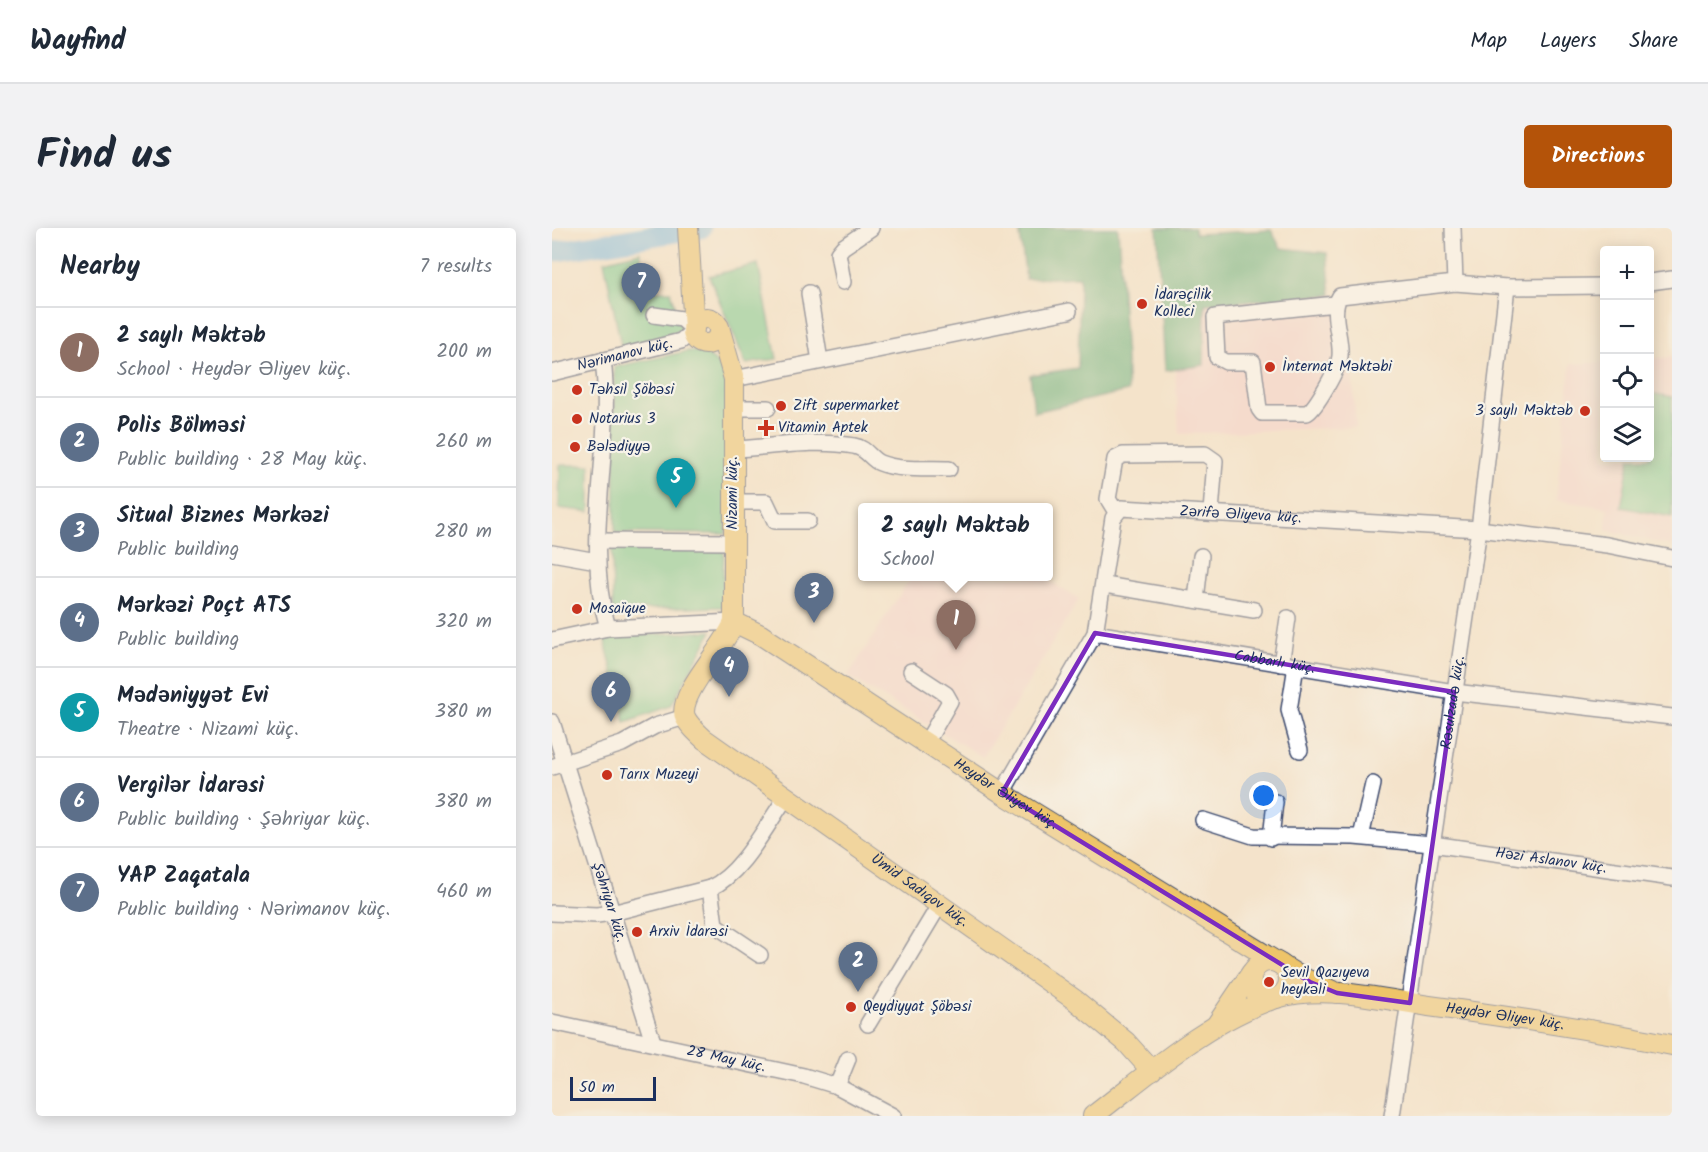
<!DOCTYPE html>
<meta charset="utf-8">
<style>
:root{--surface:#fff;--page:#f2f2f3;--text:#1f2937;--muted:#747a83;--line:#e0e1e3;--accent:#b45309}
body{margin:0;font-family:Kalam,sans-serif;background:var(--page);color:var(--text)}
.controls{position:absolute;right:18px;top:18px;display:grid;overflow:hidden;border-radius:6px;box-shadow:0 3px 15px #0003}
.controls button{width:54px;height:54px;display:grid;place-items:center;padding:0;border:0;border-bottom:2px solid var(--line);background:var(--surface);color:var(--text);font:30px sans-serif}
.scale{position:absolute;left:18px;bottom:15px;width:86px;box-sizing:border-box;padding-left:6px;border:3px solid #1b2f5e;border-top:0;font-size:16px;line-height:21px;white-space:nowrap;color:#1b2f5e;-webkit-text-stroke:4px #f7f3e8;paint-order:stroke}
.you{position:absolute;left:712px;top:568px;width:21px;height:21px;margin:-15px;border:4px solid #fff;border-radius:50%;background:#1a73e8;box-shadow:0 0 0 9px #1a73e833}
.badge{display:grid;place-items:center;width:39px;height:39px;border-radius:50%;background:var(--accent);color:#fff;font-size:20px;font-weight:700}
.pin{position:absolute;translate:-50% -50px;filter:drop-shadow(0 2px 3px #0008)}
.pin::after{content:'';position:absolute;top:32px;width:21px;height:18px;background:inherit;clip-path:polygon(0 0,100% 0,50% 100%)}
.popup{position:absolute;left:306px;top:275px;width:195px;height:78px;box-sizing:border-box;display:grid;place-content:center;border-radius:6px;background:var(--surface);filter:drop-shadow(0 2px 4px #0005);font-size:20px;white-space:nowrap;color:var(--muted)}
.popup b{font-size:22px;color:var(--text)}
.popup::after{content:'';position:absolute;left:50%;top:100%;margin-left:-12px;border:12px solid transparent;border-top-color:var(--surface)}
.list{margin:0;padding:0;list-style:none}
h2{display:flex;justify-content:space-between;align-items:center;height:78px;margin:0;padding:0 24px;font-size:26px}
h2 small{font-size:20px;font-weight:400;color:var(--muted)}
.list li{display:grid;grid-template-columns:39px 1fr auto;gap:18px;align-items:center;box-sizing:border-box;height:90px;padding:0 24px;border-top:2px solid var(--line)}
.list b{display:block;font-size:22px;white-space:nowrap}
.list p{margin:0;font-size:20px;white-space:nowrap;color:var(--muted)}
.list em{font-size:20px;font-style:normal;color:var(--muted)}
.icon{flex:none;width:33px;height:33px;fill:none;stroke:currentColor;stroke-width:2;stroke-linecap:round;stroke-linejoin:round}
.map{position:relative;flex:none;width:1120px;height:888px;overflow:hidden;border-radius:6px}
header{display:flex;align-items:center;gap:36px;box-sizing:border-box;height:84px;padding:0 30px;background:var(--surface);border-bottom:2px solid var(--line)}
header strong{font-size:28px}
nav{display:flex;gap:33px;margin-inline-start:auto;font-size:21px}
.intro{display:flex;align-items:center;justify-content:space-between;box-sizing:border-box;height:144px;padding:0 36px}
h1{margin:0;font-size:42px}
.button{padding:15px 27px;border-radius:6px;background:var(--accent);color:#fff;font-size:21px;font-weight:700}
main{display:flex;gap:36px;padding:0 36px}
aside{flex:1;background:var(--surface);border-radius:6px;box-shadow:0 3px 15px #0003}
.map>svg:first-child{display:block}
.built{fill:#f7d0cf}
.green{fill:#71c98e;stroke:#467c76;stroke-width:1.5}
.forest{fill:#5cad79;stroke:#3c6e6c;stroke-width:1.5}
.lines{fill:none;stroke-linecap:round;stroke-linejoin:round}
.river{stroke:#6fb6e6;stroke-width:21}
.minor-casing{stroke:#3c4a6e;stroke-width:18}
.major-casing{stroke:#3c4a6e;stroke-width:22}
.minor{stroke:#fff;stroke-width:15}
.major{stroke:#eec469;stroke-width:20}
.marked{fill:none;stroke:#7b2cbf;stroke-width:4.5;stroke-linejoin:round}
.poi-dot{fill:#c8321e;stroke:#f7f3e8;stroke-width:2}
.labels{text-anchor:middle;dominant-baseline:central;stroke-width:4.5;stroke-linejoin:round;paint-order:stroke}
.poi-label{font-size:15px;fill:#1b2f5e;stroke:#f7f3e8;text-anchor:start}
.street-label{font-size:15px;fill:#1b2f5e;stroke:#f7f3e8}
</style>
<header>
<strong>Wayfind</strong>
<nav><a>Map</a><a>Layers</a><a>Share</a></nav>
</header>
<div class="intro"><h1>Find us</h1><a class="button">Directions</a></div>
<main>
<aside>
<h2>Nearby<small>7 results</small></h2>
<ul class="list">
<li><span class="badge" style="background:#8d6e63">1</span><div><b>2 saylı Məktəb</b><p>School · Heydər Əliyev küç.</p></div><em>200 m</em></li>
<li><span class="badge" style="background:#5c6f8a">2</span><div><b>Polis Bölməsi</b><p>Public building · 28 May küç.</p></div><em>260 m</em></li>
<li><span class="badge" style="background:#5c6f8a">3</span><div><b>Situal Biznes Mərkəzi</b><p>Public building</p></div><em>280 m</em></li>
<li><span class="badge" style="background:#5c6f8a">4</span><div><b>Mərkəzi Poçt ATS</b><p>Public building</p></div><em>320 m</em></li>
<li><span class="badge" style="background:#0f9aa8">5</span><div><b>Mədəniyyət Evi</b><p>Theatre · Nizami küç.</p></div><em>380 m</em></li>
<li><span class="badge" style="background:#5c6f8a">6</span><div><b>Vergilər İdarəsi</b><p>Public building · Şəhriyar küç.</p></div><em>380 m</em></li>
<li><span class="badge" style="background:#5c6f8a">7</span><div><b>YAP Zaqatala</b><p>Public building · Nərimanov küç.</p></div><em>460 m</em></li>
</ul>
</aside>
<div class="map">
<svg width="1120" height="888" viewBox="0 0 1120 888">
<rect width="100%" height="100%" fill="#f7f3e8"/>
<filter id="ink" filterUnits="userSpaceOnUse"><feTurbulence type="fractalNoise" baseFrequency=".0167" numOctaves="2"/><feDisplacementMap in="SourceGraphic" scale="12" xChannelSelector="R" yChannelSelector="G"/><feConvolveMatrix kernelMatrix="1 2 1 2 8 2 1 2 1" color-interpolation-filters="sRGB"/></filter>
<filter id="wash" filterUnits="userSpaceOnUse"><feTurbulence type="fractalNoise" baseFrequency=".008" numOctaves="4" result="noise"/><feDisplacementMap in="SourceGraphic" scale="24" xChannelSelector="R" yChannelSelector="G"/><feGaussianBlur stdDeviation="1.35" result="paint"/><feColorMatrix in="noise" values="0 0 0 0 0 0 0 0 0 0 0 0 0 0 0 0 0 1.4 0 .05"/><feComposite in="paint" operator="in"/></filter>
<g filter="url(#wash)">
<rect width="100%" height="100%" fill="#f4e3cb"/>
<path class="built" d="M779,67L795,76L804,199L627,206L623,141L652,136L653,76Z
M1120,129V318L1054,302L1056,280L1004,272L1019,136L1052,134V230H1098V131Z
M359,349H491L527,371L431,529L296,448Z"/>
<path class="green" d="M88,24L96,63H119L130,102L70,122L52,33Z
M206,36L225,131L194,136L157,48Z
M137,123C156,123 167,134 175,150L174,306L63,305L62,139Z
M1098,165L1120,169V289L1069,279L1078,230H1098Z
M8,237H38V284L7,280Z
M60,319L172,323L170,379L61,382Z
M160,403L119,478L73,494L52,409Z"/>
<path class="forest" d="M467,0H566L576,163L482,184L478,147L526,140L528,49L474,51Z
M605,0H642L643,6L719,2L729,20L775,25L779,67L653,76L652,137L613,143Z"/>
<g class="lines">
<path class="river" d="M0,24L149,0"/>
</g>
</g>
<g filter="url(#ink)">
<g class="lines">
<g class="minor-casing">
<g id="minor">
<path d="M901,0L903,55"/>
<path d="M291,54L286,25L291,19L319,0"/>
<path d="M1098,54L1120,51"/>
<path d="M257,65L268,133"/>
<path d="M783,76L663,89L665,129L674,134H701L707,181L710,185H755C764,180 787,139 788,128C790,109 777,85 788,68L903,55L955,59L1052,58"/>
<path d="M51,132C62,221 30,313 56,400L182,394"/>
<path id="s1" d="M0,145L129,113L142,102L130,91L102,87"/>
<path d="M182,151L517,83"/>
<path d="M182,180H216"/>
<path d="M182,221C220,219 264,211 302,218C315,220 318,231 328,235C348,243 376,240 397,241"/>
<path d="M181,274H214L223,293H256"/>
<path d="M564,284L556,271L563,231L571,227L653,226L663,233L659,284"/>
<path d="M47,313L181,314"/>
<path d="M0,325L45,333"/>
<path d="M553,357L702,382"/>
<path d="M644,372L649,328"/>
<path id="s2" d="M543,405L902,464L1120,489"/>
<path d="M0,412L56,400"/>
<path d="M729,436L736,390"/>
<path d="M744,438L737,482L748,522"/>
<path d="M359,443L394,466L398,473L373,517"/>
<path id="s3" d="M0,494L101,814"/>
<path d="M0,539L70,516L103,498L133,489"/>
<path id="s4" d="M450,565L543,405L561,290L569,280L927,301L1055,317L1120,330"/>
<path id="s5" d="M651,592L701,608L802,609L880,616L1120,650"/>
<path d="M809,609L821,556"/>
<path d="M719,610L723,574"/>
<path d="M158,660L163,697L208,727"/>
<path d="M0,685L45,687L60,685L158,660C190,646 215,596 235,568"/>
<path id="s6" d="M0,794L252,848L285,858L341,888"/>
<path d="M316,796L388,676"/>
<path d="M285,858L296,831"/>
<path id="s7" d="M840,888L927,301L955,59"/>
</g>
</g>
<g class="major-casing">
<g id="major">
<path d="M136,0L142,102"/>
<circle cx="154" cy="103" r="13"/>
<path id="s8" d="M167,99L182,151V394C174,418 125,466 133,489C137,498 145,504 152,511L523,772L574,814L600,843"/>
<path id="s9" d="M182,394L209,407L450,565L749,749L785,765"/>
<circle cx="718" cy="752" r="19"/>
<path d="M665,796L700,744"/>
<path id="s10" d="M541,888C596,846 656,792 724,770C772,756 829,771 877,778C959,789 1039,801 1120,817"/>
</g>
</g>
<use href="#minor" class="minor"/>
<use href="#major" class="major"/>
</g>
</g>
<path d="M0 0H1120V888H0ZM543,405L902,464L858,775L785,765L758,754L450,565Z" fill="#f4e3cb" fill-opacity=".55" fill-rule="evenodd"/>
<path class="marked" d="M543,405L902,464L858,775L785,765L758,754L450,565Z"/>
<g class="poi-dot">
<circle cx="590" cy="76" r="6"/>
<circle cx="718" cy="139" r="6"/>
<circle cx="25" cy="162" r="6"/>
<circle cx="229" cy="178" r="6"/>
<circle cx="1033" cy="183" r="6"/>
<circle cx="25" cy="191" r="6"/>
<path d="M211 191h6v6h6v6h-6v6h-6v-6h-6v-6h6z"/>
<circle cx="23" cy="219" r="6"/>
<circle cx="25" cy="381" r="6"/>
<circle cx="55" cy="547" r="6"/>
<circle cx="85" cy="704" r="6"/>
<circle cx="717" cy="754" r="6"/>
<circle cx="299" cy="779" r="6"/>
</g>
<g class="labels">
<g class="poi-label">
<text x="602" y="67">İdarəçilik<tspan x="602" dy="17">Kolleci</tspan></text>
<text x="730" y="139">İnternat Məktəbi</text>
<text x="37" y="162">Təhsil Şöbəsi</text>
<text x="241" y="178">Zift supermarket</text>
<text x="1021" y="183" text-anchor="end">3 saylı Məktəb</text>
<text x="37" y="191">Notarius 3</text>
<text x="226" y="200">Vitamin Aptek</text>
<text x="35" y="219">Bələdiyyə</text>
<text x="37" y="381">Mosaïque</text>
<text x="67" y="547">Tarıx Muzeyi</text>
<text x="97" y="704">Arxiv İdarəsi</text>
<text x="729" y="745">Sevil Qazıyeva<tspan x="729" dy="17">heykəli</tspan></text>
<text x="311" y="779">Qeydiyyat Şöbəsi</text>
</g>
<g class="street-label">
<text stroke="none"><textPath href="#s1" startOffset="75">Nərimanov küç.</textPath></text>
<text transform="translate(181 265) rotate(-90)">Nizami küç.</text>
<text stroke="none"><textPath href="#s4" startOffset="434">Zərifə Əliyeva küç.</textPath></text>
<text stroke="none"><textPath href="#s2" startOffset="182">Cabbarlı küç.</textPath></text>
<text stroke="none"><textPath href="#s7" startOffset="418">Rəsulzadə küç.</textPath></text>
<text stroke="none"><textPath href="#s9" startOffset="322">Heydər Əliyev küç.</textPath></text>
<text stroke="none"><textPath href="#s5" startOffset="352">Həzi Aslanov küç.</textPath></text>
<text stroke="none"><textPath href="#s8" startOffset="699">Ümid Sadıqov küç.</textPath></text>
<text stroke="none"><textPath href="#s3" startOffset="189">Şəhriyar küç.</textPath></text>
<text stroke="none"><textPath href="#s10" startOffset="450">Heydər Əliyev küç.</textPath></text>
<text stroke="none"><textPath href="#s6" startOffset="178">28 May küç.</textPath></text>
</g>
</g>
</svg>
<div class="controls">
<button>+</button>
<button>−</button>
<button><svg class="icon" aria-label="locate" viewBox="0 0 24 24"><circle cx="12" cy="12" r="6"/><path d="M12 2v4M12 18v4M2 12h4M18 12h4"/></svg></button>
<button><svg class="icon" aria-label="layers" viewBox="0 0 24 24"><path d="M12 4l9 5-9 5-9-5zM3 14l9 5 9-5"/></svg></button>
</div>
<div class="scale">50 m</div>
<div class="you"></div>
<div class="pin badge" style="left:404px;top:422px;background:#8d6e63">1</div>
<div class="popup"><b>2 saylı Məktəb</b>School</div>
<div class="pin badge" style="left:306px;top:764px;background:#5c6f8a">2</div>
<div class="pin badge" style="left:262px;top:395px;background:#5c6f8a">3</div>
<div class="pin badge" style="left:177px;top:469px;background:#5c6f8a">4</div>
<div class="pin badge" style="left:124px;top:280px;background:#0f9aa8">5</div>
<div class="pin badge" style="left:59px;top:494px;background:#5c6f8a">6</div>
<div class="pin badge" style="left:89px;top:85px;background:#5c6f8a">7</div>
</div>
</main>
